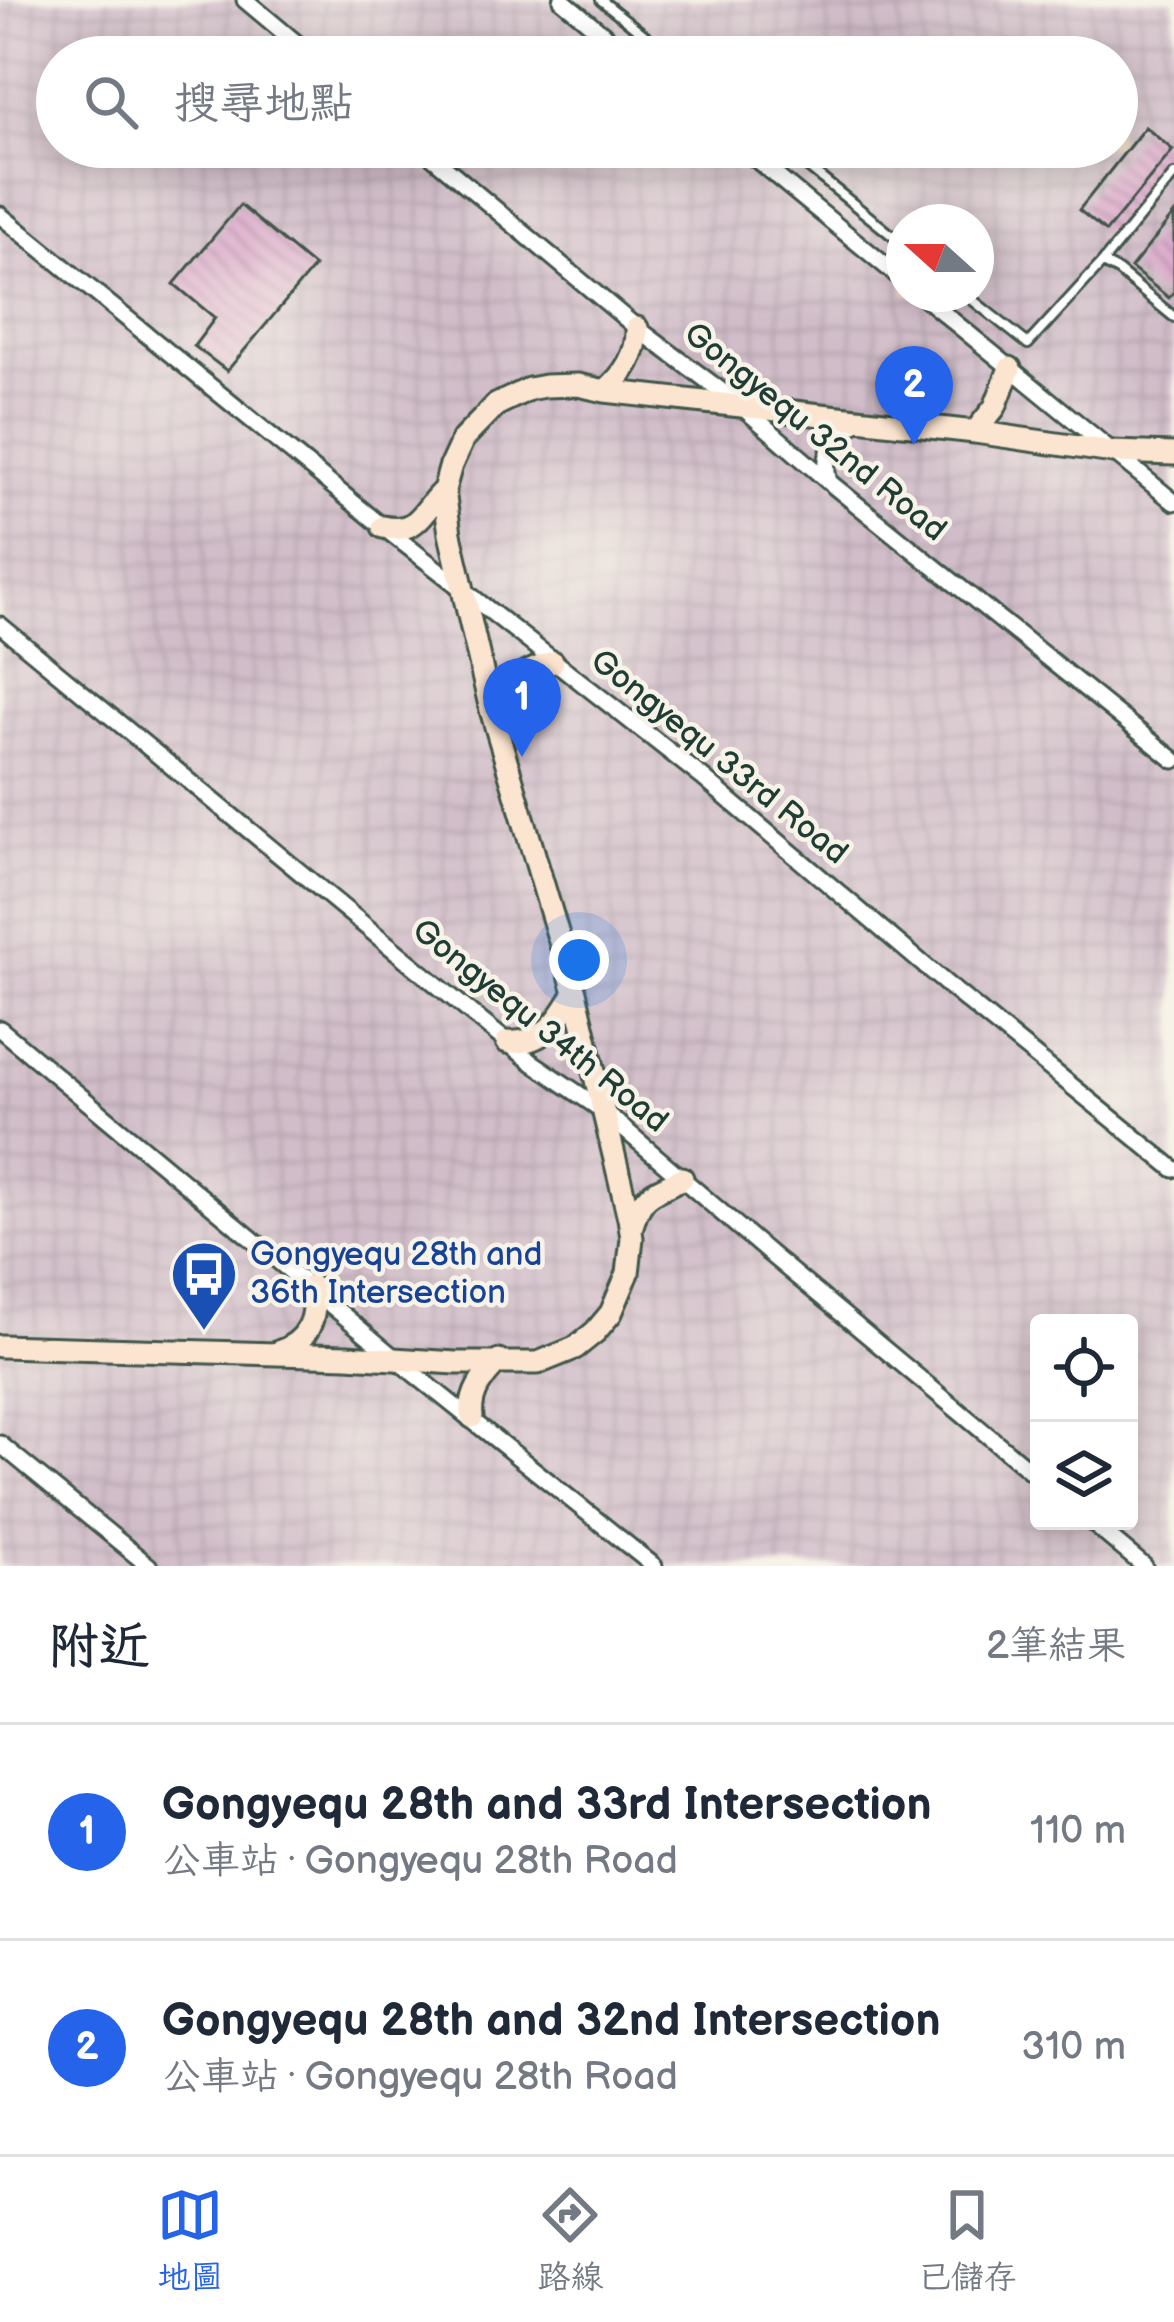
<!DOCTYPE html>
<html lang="zh-TW">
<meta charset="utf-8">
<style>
:root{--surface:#fff;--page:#f6f6f7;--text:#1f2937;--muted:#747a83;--line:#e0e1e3;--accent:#2563eb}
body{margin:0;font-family:"Balsamiq Sans","LXGW WenKai TC",sans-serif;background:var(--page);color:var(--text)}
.controls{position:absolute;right:36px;bottom:36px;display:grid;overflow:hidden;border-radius:12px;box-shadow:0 6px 30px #0003}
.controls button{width:108px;height:108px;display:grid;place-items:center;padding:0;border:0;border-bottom:3px solid var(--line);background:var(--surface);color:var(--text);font:60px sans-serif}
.compass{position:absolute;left:886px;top:204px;width:108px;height:108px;border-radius:50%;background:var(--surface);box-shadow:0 6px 30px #0003;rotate:291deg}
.you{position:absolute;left:579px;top:960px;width:42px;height:42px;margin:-30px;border:9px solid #fff;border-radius:50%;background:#1a73e8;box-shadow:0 0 0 18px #1a73e833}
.badge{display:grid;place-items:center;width:78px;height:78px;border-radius:50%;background:var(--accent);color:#fff;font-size:39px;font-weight:700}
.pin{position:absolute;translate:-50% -99px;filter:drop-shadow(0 3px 6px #0008)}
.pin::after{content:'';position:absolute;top:63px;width:42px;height:36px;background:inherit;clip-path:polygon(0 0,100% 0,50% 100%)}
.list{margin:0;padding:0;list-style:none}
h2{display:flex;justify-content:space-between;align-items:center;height:156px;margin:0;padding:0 48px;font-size:51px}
h2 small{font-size:39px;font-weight:400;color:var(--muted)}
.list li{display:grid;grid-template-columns:78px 1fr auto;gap:36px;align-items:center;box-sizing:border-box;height:216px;padding:0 48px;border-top:3px solid var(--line)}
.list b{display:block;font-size:45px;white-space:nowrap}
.list p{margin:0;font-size:39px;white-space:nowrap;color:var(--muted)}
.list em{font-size:39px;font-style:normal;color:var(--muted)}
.icon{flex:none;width:66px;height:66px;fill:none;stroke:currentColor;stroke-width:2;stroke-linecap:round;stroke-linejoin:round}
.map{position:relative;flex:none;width:1174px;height:1566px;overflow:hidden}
.search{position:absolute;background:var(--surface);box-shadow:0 6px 30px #0003;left:36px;right:36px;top:36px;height:132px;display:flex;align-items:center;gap:30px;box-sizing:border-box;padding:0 42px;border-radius:66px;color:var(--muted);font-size:45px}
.sheet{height:588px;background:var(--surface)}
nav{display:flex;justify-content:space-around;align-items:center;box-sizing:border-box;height:168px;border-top:3px solid var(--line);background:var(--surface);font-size:33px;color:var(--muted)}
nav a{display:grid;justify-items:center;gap:6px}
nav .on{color:var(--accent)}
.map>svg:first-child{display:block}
.industrial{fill:url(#industrial-grid);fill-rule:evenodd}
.building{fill:url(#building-back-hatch)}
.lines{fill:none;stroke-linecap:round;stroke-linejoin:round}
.lane-casing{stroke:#3f5549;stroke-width:14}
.street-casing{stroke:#3f5549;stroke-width:21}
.secondary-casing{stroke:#3f5549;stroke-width:27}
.lane{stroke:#fff;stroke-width:8}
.street{stroke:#fff;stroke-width:15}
.secondary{stroke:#fce5d0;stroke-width:21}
.labels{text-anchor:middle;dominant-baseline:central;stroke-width:9;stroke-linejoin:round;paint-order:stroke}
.street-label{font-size:33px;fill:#1f3d34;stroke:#f7f3e8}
.transit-label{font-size:33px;fill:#164399;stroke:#f7f3e8;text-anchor:start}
</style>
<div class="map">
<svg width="1174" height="1566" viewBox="0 0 1174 1566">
<defs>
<pattern id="industrial-grid" width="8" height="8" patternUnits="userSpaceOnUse" patternTransform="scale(3)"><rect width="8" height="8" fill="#d1bdc9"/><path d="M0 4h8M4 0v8" fill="none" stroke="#b3a3ad"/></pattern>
<pattern id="building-back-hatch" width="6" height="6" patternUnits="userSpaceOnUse" patternTransform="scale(3)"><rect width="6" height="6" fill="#ddaccc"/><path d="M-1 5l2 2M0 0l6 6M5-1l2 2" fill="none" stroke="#b38da6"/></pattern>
</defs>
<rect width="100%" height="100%" fill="#f7f3e8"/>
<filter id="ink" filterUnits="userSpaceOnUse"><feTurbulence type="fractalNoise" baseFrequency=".00833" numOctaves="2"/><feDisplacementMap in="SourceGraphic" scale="24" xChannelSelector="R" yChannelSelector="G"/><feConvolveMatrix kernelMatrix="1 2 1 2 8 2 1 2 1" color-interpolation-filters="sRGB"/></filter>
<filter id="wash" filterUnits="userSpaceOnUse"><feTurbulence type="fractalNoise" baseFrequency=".004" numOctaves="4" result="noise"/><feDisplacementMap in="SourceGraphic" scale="48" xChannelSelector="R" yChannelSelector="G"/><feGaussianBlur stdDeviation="2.7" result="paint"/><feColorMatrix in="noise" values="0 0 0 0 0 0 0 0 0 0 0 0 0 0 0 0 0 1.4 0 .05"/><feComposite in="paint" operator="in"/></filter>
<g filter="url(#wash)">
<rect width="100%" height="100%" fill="#f3ddbf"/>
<path class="industrial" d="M0,0H1174V1566H0ZM57,57H1117V147H57ZM904,222H976V294H904ZM1039,1323H1129V1521H1039Z"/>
<g id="blocks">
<path class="building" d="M1145,127L1173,150L1106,232L1079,210Z
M240,205L314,267L227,371L194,346L215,318L174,284Z
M1174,214V292L1169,298L1131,268Z"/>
</g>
</g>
<g filter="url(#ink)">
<use href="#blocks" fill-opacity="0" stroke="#3f5549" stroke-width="3"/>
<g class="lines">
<g class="lane-casing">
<path id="lane" d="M601,0L672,57
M783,147L904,245
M1102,263L1118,271L1174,317
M965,294L1028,344L1102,263L1174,175"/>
</g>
<g class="street-casing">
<path id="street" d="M245,0L313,57
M562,0L631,57
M421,147L637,328L740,405L829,482L1174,760
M741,147L904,281
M0,215L383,527L702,777L950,987L1174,1169
M920,294L1174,502
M829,482C821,454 834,431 861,421
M0,625L471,1013L533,1063L602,1110L770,1254L1039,1478
M0,1029L397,1360L654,1566
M0,1444L149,1566
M1090,1521L1144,1566"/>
</g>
<g class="secondary-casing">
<path id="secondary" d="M605,391C624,375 638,353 637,328
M975,432L995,407L1010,368
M383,527C420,535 422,509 444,490
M491,710C502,681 525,672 553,662
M507,1042C543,1045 559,1021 575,992
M631,1229C642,1191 651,1195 682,1178
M0,1346L347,1356L456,1363H538L575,1348L595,1332L611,1313L628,1273L632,1238L629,1218L575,992L491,710L450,534L444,490L451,465L463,439L496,405L529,389L545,386L578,385L605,391L975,432L1113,452L1174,454
M278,1352C308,1342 320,1316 311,1286
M472,1417C469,1394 483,1376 499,1361"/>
</g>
<use href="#lane" class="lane"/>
<use href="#street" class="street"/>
<use href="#secondary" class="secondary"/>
</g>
</g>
<defs>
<g id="bus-pin" transform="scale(3.45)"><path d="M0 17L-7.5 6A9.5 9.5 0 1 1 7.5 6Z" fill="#1a4fb4" stroke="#f7f3e8"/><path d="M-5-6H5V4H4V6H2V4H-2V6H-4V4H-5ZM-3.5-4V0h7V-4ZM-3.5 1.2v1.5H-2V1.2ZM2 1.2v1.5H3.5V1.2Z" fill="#fff"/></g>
</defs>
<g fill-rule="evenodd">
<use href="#bus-pin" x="204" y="1274"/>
</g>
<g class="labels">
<g class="street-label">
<text transform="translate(815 432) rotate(39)">Gongyequ 32nd Road</text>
<text transform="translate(719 757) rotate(39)">Gongyequ 33rd Road</text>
<text transform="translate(540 1026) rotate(39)">Gongyequ 34th Road</text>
</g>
<g class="transit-label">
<text x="250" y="1255">Gongyequ 28th and<tspan x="250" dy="38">36th Intersection</tspan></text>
</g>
</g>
</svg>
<div class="controls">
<button><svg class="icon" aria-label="locate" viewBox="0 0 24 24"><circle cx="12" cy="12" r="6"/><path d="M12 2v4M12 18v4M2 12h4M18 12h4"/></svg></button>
<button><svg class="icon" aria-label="layers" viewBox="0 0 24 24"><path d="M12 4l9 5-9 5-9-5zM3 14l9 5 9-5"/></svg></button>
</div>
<svg class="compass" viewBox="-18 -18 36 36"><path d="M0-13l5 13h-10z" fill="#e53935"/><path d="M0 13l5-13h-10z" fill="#747a83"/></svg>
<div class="you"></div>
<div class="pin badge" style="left:522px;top:757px">1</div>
<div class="pin badge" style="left:914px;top:445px">2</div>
<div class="search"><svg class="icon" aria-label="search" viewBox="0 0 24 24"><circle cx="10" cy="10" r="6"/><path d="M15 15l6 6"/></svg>搜尋地點</div>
</div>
<section class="sheet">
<h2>附近<small>2筆結果</small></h2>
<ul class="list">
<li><span class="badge">1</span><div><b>Gongyequ 28th and 33rd Intersection</b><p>公車站 · Gongyequ 28th Road</p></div><em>110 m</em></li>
<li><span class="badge">2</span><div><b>Gongyequ 28th and 32nd Intersection</b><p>公車站 · Gongyequ 28th Road</p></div><em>310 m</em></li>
</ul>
</section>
<nav>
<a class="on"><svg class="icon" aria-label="map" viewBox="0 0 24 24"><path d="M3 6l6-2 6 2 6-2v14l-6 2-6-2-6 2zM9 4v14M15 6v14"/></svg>地圖</a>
<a><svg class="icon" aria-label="directions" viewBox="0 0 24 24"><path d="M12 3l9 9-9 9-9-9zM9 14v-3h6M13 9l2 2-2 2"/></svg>路線</a>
<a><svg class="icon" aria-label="saved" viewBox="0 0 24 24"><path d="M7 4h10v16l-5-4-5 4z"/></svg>已儲存</a>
</nav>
